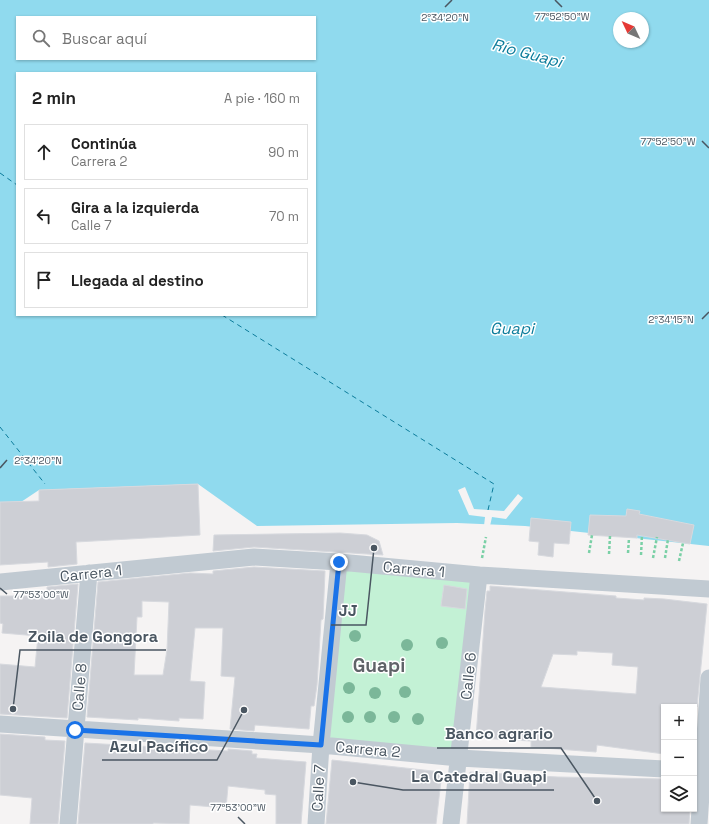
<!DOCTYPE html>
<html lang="es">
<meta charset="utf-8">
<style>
:root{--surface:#fff;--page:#f6f6f6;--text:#222;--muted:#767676;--line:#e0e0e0}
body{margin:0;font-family:"Space Grotesk",sans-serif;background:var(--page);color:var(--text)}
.controls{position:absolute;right:12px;bottom:12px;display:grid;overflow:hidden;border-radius:0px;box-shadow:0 1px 3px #0004}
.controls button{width:36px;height:36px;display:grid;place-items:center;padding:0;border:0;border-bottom:1px solid var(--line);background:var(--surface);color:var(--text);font:20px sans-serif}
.compass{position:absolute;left:613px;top:12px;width:36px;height:36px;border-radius:50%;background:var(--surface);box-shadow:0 1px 3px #0004;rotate:314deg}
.stop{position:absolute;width:12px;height:12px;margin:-9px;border:3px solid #1a73e8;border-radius:50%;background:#fff}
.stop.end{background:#1a73e8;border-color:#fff;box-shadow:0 1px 4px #0008}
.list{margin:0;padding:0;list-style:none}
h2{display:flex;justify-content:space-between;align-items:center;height:52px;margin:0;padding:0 16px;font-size:17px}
h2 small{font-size:13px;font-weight:400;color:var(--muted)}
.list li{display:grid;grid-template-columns:26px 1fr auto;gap:12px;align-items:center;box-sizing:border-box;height:56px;margin:0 8px 8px;padding:0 8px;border:1px solid var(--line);border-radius:0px}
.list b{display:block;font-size:15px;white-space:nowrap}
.list p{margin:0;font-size:13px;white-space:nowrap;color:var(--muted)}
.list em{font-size:13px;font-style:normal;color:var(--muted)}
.icon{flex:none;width:22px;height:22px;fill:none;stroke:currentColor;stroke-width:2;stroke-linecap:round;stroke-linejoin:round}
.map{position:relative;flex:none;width:709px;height:824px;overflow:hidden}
.search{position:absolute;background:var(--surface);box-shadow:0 1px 3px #0004;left:16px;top:16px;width:300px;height:44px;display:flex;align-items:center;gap:10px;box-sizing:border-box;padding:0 14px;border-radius:0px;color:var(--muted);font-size:15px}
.panel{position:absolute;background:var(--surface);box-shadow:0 1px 3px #0004;left:16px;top:72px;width:300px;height:244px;border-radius:0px}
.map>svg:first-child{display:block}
.green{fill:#c3f1d5}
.water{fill:#90daee;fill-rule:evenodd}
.pier{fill:#f5f3f3}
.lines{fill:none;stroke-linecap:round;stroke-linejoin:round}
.ferry{stroke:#0c7c9b;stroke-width:1;stroke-dasharray:5 4;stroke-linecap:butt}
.building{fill:#cdcfd5;stroke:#d7d9de;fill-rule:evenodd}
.path{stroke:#7ad0a6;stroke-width:2.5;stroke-dasharray:3 2;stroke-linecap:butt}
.minor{stroke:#c1cad2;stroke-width:17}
.tree{fill:#7bb799}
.route{stroke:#1a73e8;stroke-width:5}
.ticks{fill:none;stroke:#4a5661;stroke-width:1.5}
.labels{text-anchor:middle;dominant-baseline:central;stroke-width:3;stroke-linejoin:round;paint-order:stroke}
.street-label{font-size:15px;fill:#4a5661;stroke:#fff}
.water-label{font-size:16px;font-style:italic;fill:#0c7c9b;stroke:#fff}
.district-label{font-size:19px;font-weight:bold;fill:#5f6368;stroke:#fff}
.ticks-label{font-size:10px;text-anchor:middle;fill:#4a5661;stroke:#fff;stroke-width:3;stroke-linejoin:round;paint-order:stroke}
.leader{fill:none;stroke:#4a5661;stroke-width:1.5}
.callout-dot{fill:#4a5661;stroke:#fff;stroke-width:1.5}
.callout-label{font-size:16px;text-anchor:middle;font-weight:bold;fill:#4a5661;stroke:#fff;stroke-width:3;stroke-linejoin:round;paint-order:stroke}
</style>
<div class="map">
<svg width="709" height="824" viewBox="0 0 709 824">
<rect width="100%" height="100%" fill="#f5f3f3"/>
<path class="green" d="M339,562L479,575L459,758L321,745Z"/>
<path class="water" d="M0,0H709V546L525,526L457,523L257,526L198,484L39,490L0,516ZM17,17H315V59H17ZM619,18H643V42H619ZM17,73H315V315H17Z"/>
<path class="pier" d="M465,487L474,509L504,511L518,494L523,498L506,519L492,517L490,526H484L485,517L469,515L458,490Z"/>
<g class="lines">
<path class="ferry" d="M0,173L17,185
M222,315L494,484L488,510
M0,427L45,484"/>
</g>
<path class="building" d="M198,484L200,535L76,542L77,564L48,567V562L0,565V502L39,501V490Z
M627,509L640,511L639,514L694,525L690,544L637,535V538L588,535L590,515L626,516Z
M531,518L571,522L569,544L554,543L553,557L538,555L539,542L529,541Z
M340,533L367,535L379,541L383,555L254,547L213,551L214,535Z
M254,567L325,571L323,619L321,620L317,685L314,706H311L309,729L255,725L254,731L230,729L235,677L221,676L223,628H195L190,681L205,682L203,719L179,718V721L138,718V720L87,717L98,582L190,573L213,574V571ZM142,601L169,602L167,650L163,675H134L137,617H142Z
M78,584L67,718L0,714V664L35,667L38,636L2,633L3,624L0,623V596H47V587Z
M444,585L467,589L465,609L441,606Z
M490,586L616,596V598L644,600V598L664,599L707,604L697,707H664V754L597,745L596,752L531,747V741L476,738L485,611L487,591H490ZM577,651L613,653L612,665L638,667L636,694L541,687L553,654L577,655Z
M0,734L45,737V740L65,741L58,824H30L32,798L0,795Z
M85,743L228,751V749L252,751V754H257L256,758L306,762L301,824H276V795L265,794V790L228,786L226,808L190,805L189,824L153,823V824H78Z
M332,760L442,772L436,824H326Z
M470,772L558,777L664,779V809H690L689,824H467Z"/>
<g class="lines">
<path class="path" d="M589,553L592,535
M628,553L629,538
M609,554L610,536
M641,555L642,535
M482,558L486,537
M653,558L657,537
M665,558L668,539
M679,561L683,543"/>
<path class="minor" d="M0,582L254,557L339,562L479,575L709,589
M0,724L321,745L459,758L664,769
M68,824L89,573
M316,824L321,745L339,562
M451,824L479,575
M699,824L709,678"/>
</g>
<g class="tree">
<circle cx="355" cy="636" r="6"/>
<circle cx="442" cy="643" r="6"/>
<circle cx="407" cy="645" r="6"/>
<circle cx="349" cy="688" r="6"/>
<circle cx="405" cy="692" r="6"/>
<circle cx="375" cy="693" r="6"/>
<circle cx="348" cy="717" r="6"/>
<circle cx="370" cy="717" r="6"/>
<circle cx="394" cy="717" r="6"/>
<circle cx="418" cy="719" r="6"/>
</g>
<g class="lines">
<path class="route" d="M75,730L321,745L339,562"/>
</g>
<path class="ticks" d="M555,0L562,7M445,7L452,0M702,141L709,148M702,319L709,312M0,468L7,460M0,588L7,594M238,817L245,824"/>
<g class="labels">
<g class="street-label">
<text transform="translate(414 569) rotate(5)">Carrera 1</text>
<text transform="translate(91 573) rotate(-6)">Carrera 1</text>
<text transform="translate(468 676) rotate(-84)">Calle 6</text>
<text transform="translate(79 687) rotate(-85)">Calle 8</text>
<text transform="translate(368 749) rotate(5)">Carrera 2</text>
<text transform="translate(318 788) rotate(-87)">Calle 7</text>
</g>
<g class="water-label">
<text transform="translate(527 53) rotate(15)">Río Guapi</text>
<text x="512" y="328">Guapi</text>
</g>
<g class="district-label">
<text x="379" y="665">Guapi</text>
</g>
</g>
<g class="ticks-label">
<text x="562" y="20">77°52'50"W</text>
<text x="445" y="21">2°34'20"N</text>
<text x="668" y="145">77°52'50"W</text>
<text x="671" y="323">2°34'15"N</text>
<text x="38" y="464">2°34'20"N</text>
<text x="41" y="598">77°53'00"W</text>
<text x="238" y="811">77°53'00"W</text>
</g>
<path class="leader" d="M374 548L366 625H331M13 709L20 650H166M597 801L561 748H437M244 710L217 760H102M353 782L403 790H554"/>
<g class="callout-dot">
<circle cx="374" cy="548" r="4"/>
<circle cx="13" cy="709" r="4"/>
<circle cx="597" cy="801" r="4"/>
<circle cx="244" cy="710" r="4"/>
<circle cx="353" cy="782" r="4"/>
</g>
<g class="callout-label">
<text x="348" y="616">JJ</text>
<text x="93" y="642">Zoila de Gongora</text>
<text x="499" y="739">Banco agrario</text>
<text x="159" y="752">Azul Pacífico</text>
<text x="479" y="782">La Catedral Guapi</text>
</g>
</svg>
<div class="controls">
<button>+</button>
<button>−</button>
<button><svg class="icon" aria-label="layers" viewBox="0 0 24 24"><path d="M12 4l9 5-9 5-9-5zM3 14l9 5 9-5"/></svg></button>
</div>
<svg class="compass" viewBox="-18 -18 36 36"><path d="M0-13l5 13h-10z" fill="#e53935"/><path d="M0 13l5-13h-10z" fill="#767676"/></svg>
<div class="stop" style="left:75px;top:730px"></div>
<div class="stop end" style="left:339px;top:562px"></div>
<div class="search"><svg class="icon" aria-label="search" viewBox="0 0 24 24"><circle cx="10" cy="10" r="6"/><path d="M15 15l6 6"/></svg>Buscar aquí</div>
<section class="panel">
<h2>2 min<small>A pie · 160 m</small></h2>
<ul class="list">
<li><svg class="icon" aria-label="ahead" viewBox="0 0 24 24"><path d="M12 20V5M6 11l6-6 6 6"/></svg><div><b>Continúa</b><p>Carrera 2</p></div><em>90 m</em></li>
<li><svg class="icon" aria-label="left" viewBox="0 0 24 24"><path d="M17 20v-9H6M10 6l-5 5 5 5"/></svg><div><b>Gira a la izquierda</b><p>Calle 7</p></div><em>70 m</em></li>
<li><svg class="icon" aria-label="arrive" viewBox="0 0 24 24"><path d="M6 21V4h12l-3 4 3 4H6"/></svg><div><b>Llegada al destino</b></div></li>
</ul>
</section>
</div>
